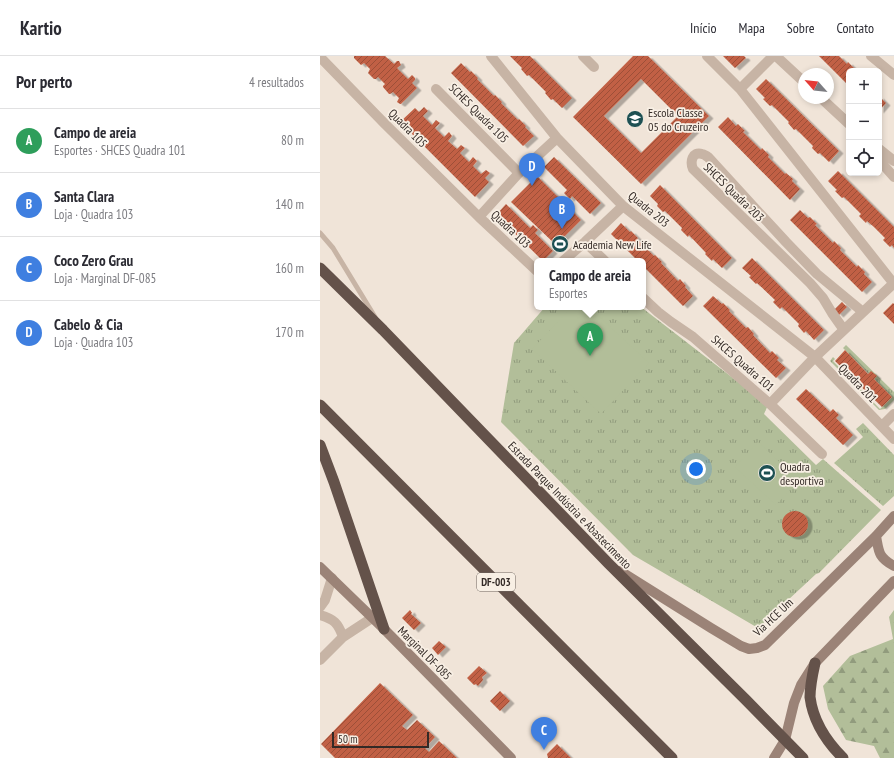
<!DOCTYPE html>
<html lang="pt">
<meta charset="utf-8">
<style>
:root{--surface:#fff;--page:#f7f7f7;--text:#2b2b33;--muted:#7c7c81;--line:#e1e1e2;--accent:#111827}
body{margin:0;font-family:"PT Sans Narrow",sans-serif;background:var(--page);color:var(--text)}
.controls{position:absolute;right:12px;top:12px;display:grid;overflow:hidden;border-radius:6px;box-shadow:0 2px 6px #0003}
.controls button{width:36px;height:36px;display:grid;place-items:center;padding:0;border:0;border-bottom:1px solid var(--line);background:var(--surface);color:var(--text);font:20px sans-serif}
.compass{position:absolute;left:478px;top:12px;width:36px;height:36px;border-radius:50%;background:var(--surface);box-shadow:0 2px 6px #0003;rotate:297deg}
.scale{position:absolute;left:12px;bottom:10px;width:97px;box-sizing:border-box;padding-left:4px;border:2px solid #332a26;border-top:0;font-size:11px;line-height:14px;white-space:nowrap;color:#332a26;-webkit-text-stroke:3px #f8efe4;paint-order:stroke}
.you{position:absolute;left:376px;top:413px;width:14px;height:14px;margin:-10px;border:3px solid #fff;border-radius:50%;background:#1a73e8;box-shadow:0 0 0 6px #1a73e833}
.badge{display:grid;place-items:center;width:26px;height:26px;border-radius:50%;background:var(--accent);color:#fff;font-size:13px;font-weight:700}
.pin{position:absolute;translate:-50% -33px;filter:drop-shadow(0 1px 2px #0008)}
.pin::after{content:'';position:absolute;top:21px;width:14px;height:12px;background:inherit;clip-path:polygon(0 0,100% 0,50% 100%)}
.popup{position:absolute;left:214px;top:202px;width:112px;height:52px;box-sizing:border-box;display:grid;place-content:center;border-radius:6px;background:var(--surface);filter:drop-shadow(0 1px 3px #0005);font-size:13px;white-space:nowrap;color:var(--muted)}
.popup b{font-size:15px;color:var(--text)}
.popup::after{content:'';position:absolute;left:50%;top:100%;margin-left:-8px;border:8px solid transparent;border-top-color:var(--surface)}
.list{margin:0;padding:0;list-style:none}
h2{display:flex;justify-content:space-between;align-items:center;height:52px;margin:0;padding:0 16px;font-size:17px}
h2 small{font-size:13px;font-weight:400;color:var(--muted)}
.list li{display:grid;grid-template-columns:26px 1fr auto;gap:12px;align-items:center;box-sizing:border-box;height:64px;padding:0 16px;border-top:1px solid var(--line)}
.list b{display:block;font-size:15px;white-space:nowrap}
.list p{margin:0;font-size:13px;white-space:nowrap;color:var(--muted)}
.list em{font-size:13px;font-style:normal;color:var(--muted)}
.icon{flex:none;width:22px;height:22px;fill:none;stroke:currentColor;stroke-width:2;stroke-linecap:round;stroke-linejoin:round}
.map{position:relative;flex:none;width:574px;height:702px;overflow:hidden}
header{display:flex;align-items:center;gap:24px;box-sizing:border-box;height:56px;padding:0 20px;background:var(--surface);border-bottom:1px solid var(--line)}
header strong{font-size:19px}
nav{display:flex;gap:22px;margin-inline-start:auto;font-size:14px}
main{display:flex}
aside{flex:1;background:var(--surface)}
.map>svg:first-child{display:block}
.forest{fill:url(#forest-firs)}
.park{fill:url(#park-tufts)}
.pitch{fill:#b2be99}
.building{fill:url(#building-hatch);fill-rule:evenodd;filter:url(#shadow)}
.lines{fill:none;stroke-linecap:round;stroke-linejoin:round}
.service{stroke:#c7b4a5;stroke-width:5}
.minor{stroke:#c7b4a5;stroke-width:10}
.tertiary{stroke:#c7b4a5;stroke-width:10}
.secondary{stroke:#9b8377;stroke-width:10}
.trunk{stroke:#64524a;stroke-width:11}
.labels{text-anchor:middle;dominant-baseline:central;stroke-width:3.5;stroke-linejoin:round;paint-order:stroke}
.shield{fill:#f8efe4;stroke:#6e655f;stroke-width:1}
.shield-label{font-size:11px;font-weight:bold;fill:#332a26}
.poi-label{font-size:12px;fill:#332a26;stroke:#f8efe4;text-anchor:start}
.street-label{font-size:12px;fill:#332a26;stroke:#f8efe4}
</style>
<header>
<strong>Kartio</strong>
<nav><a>Início</a><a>Mapa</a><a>Sobre</a><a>Contato</a></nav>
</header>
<main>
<aside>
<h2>Por perto<small>4 resultados</small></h2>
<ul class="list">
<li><span class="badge" style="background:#2e9e5b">A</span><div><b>Campo de areia</b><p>Esportes · SHCES Quadra 101</p></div><em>80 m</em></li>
<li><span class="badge" style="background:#3f7fe0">B</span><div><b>Santa Clara</b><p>Loja · Quadra 103</p></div><em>140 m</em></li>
<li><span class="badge" style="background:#3f7fe0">C</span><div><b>Coco Zero Grau</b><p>Loja · Marginal DF-085</p></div><em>160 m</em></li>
<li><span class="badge" style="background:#3f7fe0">D</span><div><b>Cabelo &amp; Cia</b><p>Loja · Quadra 103</p></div><em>170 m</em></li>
</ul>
</aside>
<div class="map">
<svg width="574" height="702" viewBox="0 0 574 702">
<defs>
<pattern id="forest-firs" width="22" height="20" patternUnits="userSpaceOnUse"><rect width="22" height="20" fill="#b2be99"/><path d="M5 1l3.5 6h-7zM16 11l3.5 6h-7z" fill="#919b7d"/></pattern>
<pattern id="park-tufts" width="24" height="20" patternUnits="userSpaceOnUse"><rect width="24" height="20" fill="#b2be99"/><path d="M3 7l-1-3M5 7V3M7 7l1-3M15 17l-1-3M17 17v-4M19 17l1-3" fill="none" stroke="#919b7d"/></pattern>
<pattern id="building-hatch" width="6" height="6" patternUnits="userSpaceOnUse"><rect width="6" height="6" fill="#c16145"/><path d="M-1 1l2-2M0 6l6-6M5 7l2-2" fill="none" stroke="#9d5039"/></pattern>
<filter id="shadow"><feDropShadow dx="4.5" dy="2.5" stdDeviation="0" flood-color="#0004"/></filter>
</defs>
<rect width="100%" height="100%" fill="#f0e4d8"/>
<path class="forest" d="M574,554V702H560L554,690L526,684L508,653L503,630L530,600L573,583L569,561Z"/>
<path class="park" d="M225,251H321L448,349L444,358L496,409L503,403L561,454L499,517L496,518L438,572L313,499L181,366L194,287Z
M526,289L574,336V344L565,353L559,354L510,305L513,301L515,303L513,305L560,353L572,341L523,292Z
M543,367L574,399V440L563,450L514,407L543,381L536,373Z"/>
<path class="pitch" d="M252,251H269L329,307L281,358L212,293Z
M438,386L479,424L456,449L415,411Z"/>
<path class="building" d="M34,0H65L74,8L77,5H79L81,9L77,12L88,23L92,19L95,22V24L92,27L97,32L81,48H80L77,46L79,42L73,36L70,38H69L63,31V30L65,28L58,21L56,23H54L48,17L50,13L44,7L41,9L34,2Z
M190,0H210L252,42L242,52L233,43L231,44L225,37L226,36L209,19L207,20L201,13L202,12Z
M313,0H328L389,60L321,128L253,61ZM321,23L358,60L321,97L284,60Z
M403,0H424L426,2L415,12Z
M499,0H519L527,8L528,6L535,13L533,15H529V30Z
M141,7L150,16L151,15L158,22L157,23L174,40L175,39L182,46L181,47L198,64L199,63L206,70L205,71L214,80L203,90L131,17Z
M446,23L519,95L509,106L500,97L498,98L492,92L493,90L476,73L474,74L468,67L469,66L452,49L450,50L443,43L445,42L436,33Z
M559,40L566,47L559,55Z
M104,51L108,55L103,60L112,69L116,64L120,67L115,72L124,81L129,76L132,80L128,85L137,93L141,89L145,92L140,97L149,106L153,101L157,105L153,110L161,118L166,114L170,117L165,122L169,126L155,141L80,66L95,52L99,56Z
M408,61L416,70L418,68L425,75L423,76L441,94L442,92L449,99L448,101L465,118L466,117L473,123L472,125L480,133L470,144L398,71Z
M234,101L281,147L270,158L252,140L250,143L244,137L247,134L224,111Z
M518,115L574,171V192L572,189L570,191L563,184L565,182L554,171L547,165L546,167L539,160L541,158L524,141L522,142L515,135L517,134L508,125Z
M217,120L261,164L236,189L191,146Z
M340,129L412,202L402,212L393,203L392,205L385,198L386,197L369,179L368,181L361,174L362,172L345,155L343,156L337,150L338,148L330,140Z
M186,148L210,172L213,169L218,174L215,177L233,195L223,205L176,159Z
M480,154L488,162L490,161L497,168L495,169L513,187L514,185L521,192L520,194L537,211L538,209L545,216L544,218L552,226L542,236L470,164Z
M301,167L310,176L311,175L318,182L317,183L334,200L335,199L342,206L341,207L358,225L360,223L366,230L365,231L373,240L363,250L323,210V205H318L291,178Z
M432,202L504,274L494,284L486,275L484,277L478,270L479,268L462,251L460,253L453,246L455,244L437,227L436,228L429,221L431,220L422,212Z
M393,240L402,248L403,247L410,254L409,255L426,272L428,271L434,278L433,279L450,297L452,295L459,302L457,304L466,312L456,322L383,250Z
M522,246L527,251L519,259L514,254Z
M573,247L574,248V268L563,257Z
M525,294L548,318L551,315L557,320L554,323L572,341L562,351L515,305Z
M486,333L510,356L513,353L519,359L516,362L533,379L523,389L476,343Z
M462 468a13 13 0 1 1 26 0a13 13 0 1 1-26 0Z
M90,554L92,557L91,558L101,567L94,574L82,562Z
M119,585L126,591L118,599L112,592Z
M159,610L167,617L162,621L163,624L158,630L156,628L154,629L147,622Z
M60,627L93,659L82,670L87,674L97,664L115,681L105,692L109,696L119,685L137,702H15L1,688Z
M180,635L190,645L180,655L170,645Z
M237,688L251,702H228L227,698Z"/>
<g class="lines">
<path class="service" d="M0,177L13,192L55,261"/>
<path class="minor" d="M171,0L237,82L303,150L495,301L574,383
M263,0L274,11
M387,0L420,33L574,228
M456,0L484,26
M551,0L574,19
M0,1L64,67L159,161L217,215
M116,33L199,117
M420,33L453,0
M501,42L529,68
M559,93L574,105
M559,104L574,121
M159,161L199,117L237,82
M265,186L285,205
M243,205L265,186L303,150
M323,242L338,256L351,266L373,281L450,348L502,398
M524,274L512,257L503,242L490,227L373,113C370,106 372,95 382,98C384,98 386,100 388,101L466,186L497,218L543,256
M450,348L495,301L573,228
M562,370L574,358"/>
<path class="tertiary" d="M0,551L5,544L12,522
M0,559C14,563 18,567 23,581
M0,604L23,581L52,562"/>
<path class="secondary" d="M556,480C559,496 558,501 574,510
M0,511L64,573L191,702
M300,515L391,572L421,590L429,593L437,592L445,589L556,480L574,460
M454,702L465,684L474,647L481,629L495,607L574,525"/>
<path class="trunk" d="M0,212L63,274L289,508L426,644L483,702
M0,349L352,702
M0,389L14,426L64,573
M495,607C493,616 490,631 490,641C493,665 506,685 523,702"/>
</g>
<defs>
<g id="school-disc" transform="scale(0.9)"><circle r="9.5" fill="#1d5053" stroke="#f8efe4"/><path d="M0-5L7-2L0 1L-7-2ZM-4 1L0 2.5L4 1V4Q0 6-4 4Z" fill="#fff"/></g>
<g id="stadium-disc" transform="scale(0.9)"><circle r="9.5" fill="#1d5053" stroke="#f8efe4"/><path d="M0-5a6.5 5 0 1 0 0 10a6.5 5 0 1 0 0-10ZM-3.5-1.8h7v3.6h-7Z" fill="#fff"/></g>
</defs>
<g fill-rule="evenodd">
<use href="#school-disc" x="315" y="63"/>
<use href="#stadium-disc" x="240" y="188"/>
<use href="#stadium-disc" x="447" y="417"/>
</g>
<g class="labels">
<rect class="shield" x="157" y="517" width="38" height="18" rx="3"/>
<g class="shield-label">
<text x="176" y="526">DF-003</text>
</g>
<g class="poi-label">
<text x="328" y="56">Escola Classe<tspan x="328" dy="14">05 do Cruzeiro</tspan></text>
<text x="253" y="188">Academia New Life</text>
<text x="460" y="410">Quadra<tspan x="460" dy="14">desportiva</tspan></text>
</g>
<g class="street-label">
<text transform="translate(159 57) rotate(45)">SCHES Quadra 105</text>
<text transform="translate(88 72) rotate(45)">Quadra 105</text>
<text transform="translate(414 136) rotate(44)">SHCES Quadra 203</text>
<text transform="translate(329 153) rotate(39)">Quadra 203</text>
<text transform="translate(191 173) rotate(43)">Quadra 103</text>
<text transform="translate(423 307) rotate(41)">SHCES Quadra 101</text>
<text transform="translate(538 327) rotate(46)">Quadra 201</text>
<text transform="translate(250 449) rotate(46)">Estrada Parque Indústria e Abastecimento</text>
<text transform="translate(453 561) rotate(-43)">Via HCE Um</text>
<text transform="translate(105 597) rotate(45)">Marginal DF-085</text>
</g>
</g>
</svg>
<div class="controls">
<button>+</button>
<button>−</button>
<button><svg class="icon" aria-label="locate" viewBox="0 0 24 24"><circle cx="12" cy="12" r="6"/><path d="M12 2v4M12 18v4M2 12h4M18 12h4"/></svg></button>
</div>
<svg class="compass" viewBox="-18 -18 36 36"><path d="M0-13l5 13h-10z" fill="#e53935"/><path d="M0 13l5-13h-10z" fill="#7c7c81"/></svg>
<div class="scale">50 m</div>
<div class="you"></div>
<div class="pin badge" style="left:270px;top:300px;background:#2e9e5b">A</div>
<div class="popup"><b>Campo de areia</b>Esportes</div>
<div class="pin badge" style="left:242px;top:173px;background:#3f7fe0">B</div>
<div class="pin badge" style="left:224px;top:694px;background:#3f7fe0">C</div>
<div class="pin badge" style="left:212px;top:130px;background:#3f7fe0">D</div>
</div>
</main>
